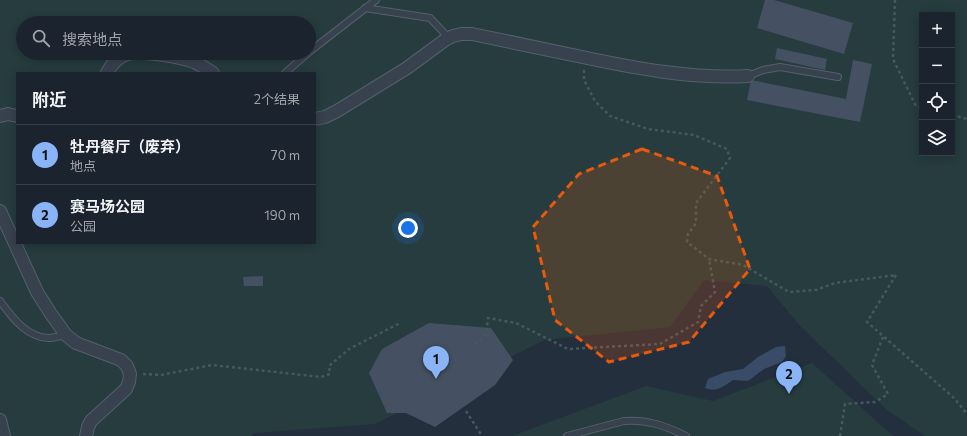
<!DOCTYPE html>
<html lang="zh">
<meta charset="utf-8">
<style>
:root{--surface:#1b232e;--page:#242b36;--text:#f1f3f6;--muted:#a0a4aa;--line:#39404a;--accent:#8ab4f8}
body{margin:0;font-family:Commissioner,"Noto Sans SC",sans-serif;background:var(--page);color:var(--text)}
.controls{position:absolute;right:12px;top:12px;display:grid;overflow:hidden;border-radius:0px;box-shadow:0 2px 10px #0003}
.controls button{width:36px;height:36px;display:grid;place-items:center;padding:0;border:0;border-bottom:1px solid var(--line);background:var(--surface);color:var(--text);font:20px sans-serif}
.you{position:absolute;left:408px;top:228px;width:14px;height:14px;margin:-10px;border:3px solid #fff;border-radius:50%;background:#1a73e8;box-shadow:0 0 0 6px #1a73e833}
.badge{display:grid;place-items:center;width:26px;height:26px;border-radius:50%;background:var(--accent);color:#111;font-size:13px;font-weight:700}
.pin{position:absolute;translate:-50% -33px;filter:drop-shadow(0 1px 2px #0008)}
.pin::after{content:'';position:absolute;top:21px;width:14px;height:12px;background:inherit;clip-path:polygon(0 0,100% 0,50% 100%)}
.list{margin:0;padding:0;list-style:none}
h2{display:flex;justify-content:space-between;align-items:center;height:52px;margin:0;padding:0 16px;font-size:17px}
h2 small{font-size:13px;font-weight:400;color:var(--muted)}
.list li{display:grid;grid-template-columns:26px 1fr auto;gap:12px;align-items:center;box-sizing:border-box;height:60px;padding:0 16px;border-top:1px solid var(--line)}
.list b{display:block;font-size:15px;white-space:nowrap}
.list p{margin:0;font-size:13px;white-space:nowrap;color:var(--muted)}
.list em{font-size:13px;font-style:normal;color:var(--muted)}
.icon{flex:none;width:22px;height:22px;fill:none;stroke:currentColor;stroke-width:2;stroke-linecap:round;stroke-linejoin:round}
.map{position:relative;flex:none;width:967px;height:436px;overflow:hidden}
.search{position:absolute;background:var(--surface);box-shadow:0 2px 10px #0003;left:16px;top:16px;width:300px;height:44px;display:flex;align-items:center;gap:10px;box-sizing:border-box;padding:0 14px;border-radius:22px;color:var(--muted);font-size:15px}
.panel{position:absolute;background:var(--surface);box-shadow:0 2px 10px #0003;left:16px;top:72px;width:300px;height:172px;border-radius:0px}
.map>svg:first-child{display:block}
.green{fill:#263c3f;fill-rule:evenodd}
.water{fill:#394c67}
.building{fill:#455162}
.lines{fill:none;stroke-linecap:round;stroke-linejoin:round}
.service-casing{stroke:#565f6c;stroke-width:8}
.minor-casing{stroke:#565f6c;stroke-width:14}
.path{stroke:#44595c;stroke-width:2.5;stroke-dasharray:3 3;stroke-linecap:butt}
.service{stroke:#38414e;stroke-width:6}
.minor{stroke:#38414e;stroke-width:12}
.marked{fill:#e8590c;fill-opacity:0.2;stroke:#e8590c;stroke-width:3;stroke-dasharray:8 5;stroke-linejoin:round}
</style>
<div class="map">
<svg width="967" height="436" viewBox="0 0 967 436">
<rect width="100%" height="100%" fill="#242f3e"/>
<path class="green" d="M0,0H967V436H925L887,410L800,326L767,286L704,280L670,327L545,340L375,424L253,433L252,436H0ZM922,15H952V153H922ZM23,23H309V53H23ZM17,73H315V243H17Z
M812,363L893,436H512L646,386L713,401Z"/>
<path class="water" d="M785,346L786,356L782,362L764,369L748,381L733,380C724,386 717,393 705,388L708,379L725,372L743,369L758,357L776,347Z"/>
<path class="building" d="M765,0H774L853,23L844,54L757,28Z
M777,48L827,59L825,70L775,59Z
M853,60L872,64L860,122L747,100L751,80L846,99Z
M263,276V286H244L243,277Z
M429,323L491,328L513,360L495,385L435,427L406,413H387L369,373L382,349Z"/>
<g class="lines">
<g class="service-casing">
<path id="service" d="M365,8L430,18L449,38
M309,52L376,0
M285,73L308,53
M748,76L763,70L780,67L838,77
M0,301C12,317 26,337 48,338C54,338 60,336 66,335
M567,436L624,421C647,419 666,426 686,436"/>
</g>
<g class="minor-casing">
<path id="minor" d="M107,73C111,65 118,57 127,54C141,50 180,57 194,62C201,65 207,69 213,73
M0,116L8,114L17,116
M315,119L325,117L337,111L407,68L445,40L453,36L461,34H472C510,42 548,50 587,58C639,69 694,79 748,76
M0,211L37,292L51,314L66,335L76,343L121,360L127,366L130,374L129,382L126,389L91,421L88,427L86,436
M0,420L4,436"/>
</g>
<path class="path" d="M895,0L893,59L916,106L922,107
M584,70V80L595,101L610,116L648,129L694,135L727,149L730,158L696,203V223L688,234L687,242L709,259L743,265L789,292L816,290L835,283L896,275
M952,115L967,119
M896,275L867,322L954,398L967,414
M475,344L486,335L488,318L516,323L568,349L660,344L698,322L701,306L715,292L709,259
M143,374L161,375L212,365L321,377L330,374L329,366L349,349L400,323
M466,411L482,436
M840,436L845,404L875,402L888,394L872,365L883,337"/>
<use href="#service" class="service"/>
<use href="#minor" class="minor"/>
</g>
<path class="marked" d="M642,149L717,176L750,269L689,342L609,362L555,320L533,227L579,174Z"/>
</svg>
<div class="controls">
<button>+</button>
<button>−</button>
<button><svg class="icon" aria-label="locate" viewBox="0 0 24 24"><circle cx="12" cy="12" r="6"/><path d="M12 2v4M12 18v4M2 12h4M18 12h4"/></svg></button>
<button><svg class="icon" aria-label="layers" viewBox="0 0 24 24"><path d="M12 4l9 5-9 5-9-5zM3 14l9 5 9-5"/></svg></button>
</div>
<div class="you"></div>
<div class="pin badge" style="left:436px;top:379px">1</div>
<div class="pin badge" style="left:789px;top:394px">2</div>
<div class="search"><svg class="icon" aria-label="search" viewBox="0 0 24 24"><circle cx="10" cy="10" r="6"/><path d="M15 15l6 6"/></svg>搜索地点</div>
<section class="panel">
<h2>附近<small>2个结果</small></h2>
<ul class="list">
<li><span class="badge">1</span><div><b>牡丹餐厅（废弃）</b><p>地点</p></div><em>70 m</em></li>
<li><span class="badge">2</span><div><b>赛马场公园</b><p>公园</p></div><em>190 m</em></li>
</ul>
</section>
</div>
